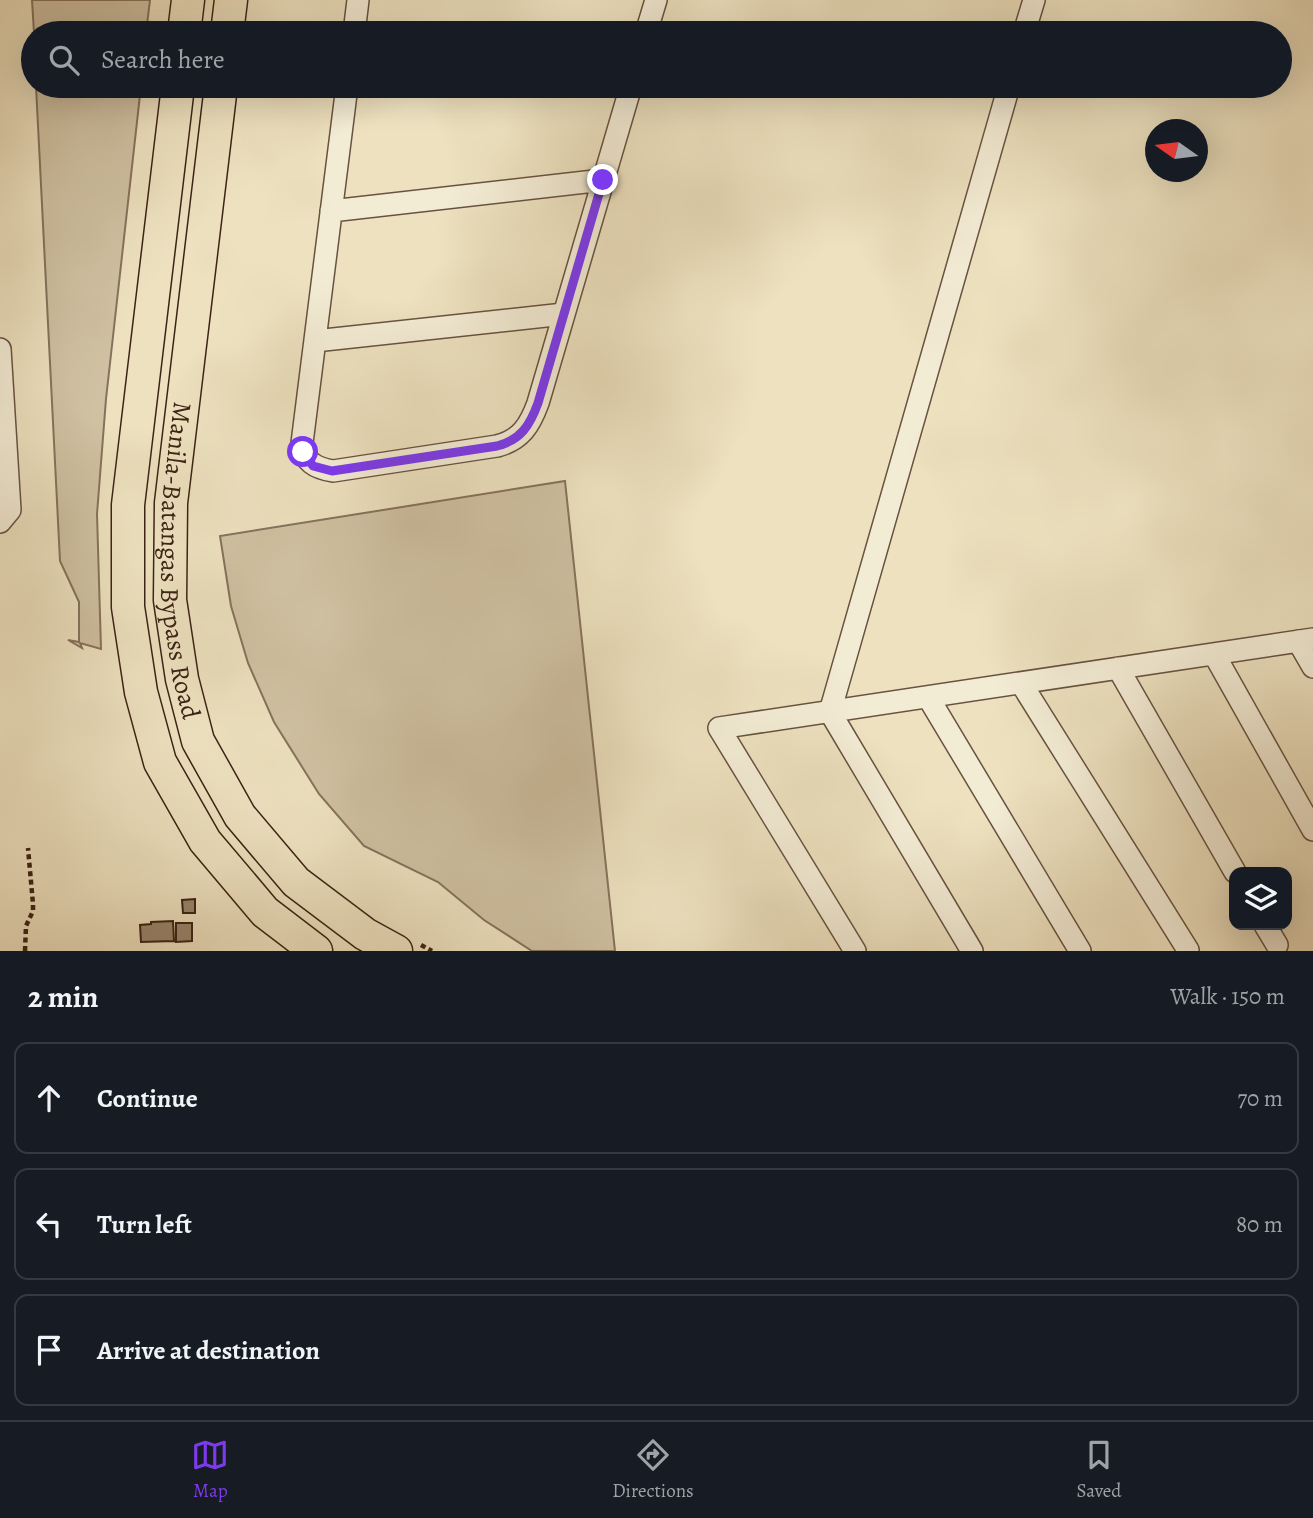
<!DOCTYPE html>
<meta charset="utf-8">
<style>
:root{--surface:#171b24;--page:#242831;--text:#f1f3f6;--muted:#9ea1a6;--line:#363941;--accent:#7c3aed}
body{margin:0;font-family:Alegreya,serif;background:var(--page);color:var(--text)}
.controls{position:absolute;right:21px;bottom:21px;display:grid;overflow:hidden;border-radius:14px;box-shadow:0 7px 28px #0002}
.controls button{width:63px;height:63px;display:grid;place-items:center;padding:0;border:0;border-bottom:2px solid var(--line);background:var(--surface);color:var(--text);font:35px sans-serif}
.compass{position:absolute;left:1145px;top:119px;width:63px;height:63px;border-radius:50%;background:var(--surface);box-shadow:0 7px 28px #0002;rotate:284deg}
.stop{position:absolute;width:21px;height:21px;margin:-16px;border:5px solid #7c3aed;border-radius:50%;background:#fff}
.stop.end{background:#7c3aed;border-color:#fff;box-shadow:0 2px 7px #0008}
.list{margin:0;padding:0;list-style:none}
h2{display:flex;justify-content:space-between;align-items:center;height:91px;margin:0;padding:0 28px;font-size:30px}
h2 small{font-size:23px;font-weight:400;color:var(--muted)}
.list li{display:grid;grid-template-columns:46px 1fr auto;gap:21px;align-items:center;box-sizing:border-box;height:112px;margin:0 14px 14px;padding:0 14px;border:2px solid var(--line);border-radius:14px}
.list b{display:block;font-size:26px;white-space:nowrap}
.list em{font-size:23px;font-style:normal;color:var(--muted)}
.icon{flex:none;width:38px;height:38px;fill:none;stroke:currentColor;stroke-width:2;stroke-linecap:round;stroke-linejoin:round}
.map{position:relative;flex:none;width:1313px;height:951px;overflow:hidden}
.search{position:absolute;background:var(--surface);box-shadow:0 7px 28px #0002;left:21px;right:21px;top:21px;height:77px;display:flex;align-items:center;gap:18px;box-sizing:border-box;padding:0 24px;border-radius:38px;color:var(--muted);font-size:26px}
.sheet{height:469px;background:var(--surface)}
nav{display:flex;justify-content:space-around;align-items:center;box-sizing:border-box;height:98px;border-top:2px solid var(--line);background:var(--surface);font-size:19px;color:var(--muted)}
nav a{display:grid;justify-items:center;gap:4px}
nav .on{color:var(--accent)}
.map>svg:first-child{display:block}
.green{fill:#cfc1a2;stroke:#86725c;stroke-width:2}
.building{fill:#98866d;stroke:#3c2315;stroke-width:2}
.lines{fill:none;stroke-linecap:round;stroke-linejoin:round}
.minor-casing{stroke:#685240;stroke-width:24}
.highway-casing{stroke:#3c2315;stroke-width:35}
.path{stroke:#3c2315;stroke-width:4.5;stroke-dasharray:5 3.5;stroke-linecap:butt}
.minor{stroke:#f3ecd5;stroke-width:21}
.highway{stroke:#ede1bf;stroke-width:32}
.route{stroke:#7c3aed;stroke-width:9}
.labels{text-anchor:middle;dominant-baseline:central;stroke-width:5;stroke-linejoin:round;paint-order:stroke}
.street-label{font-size:26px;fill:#3c2315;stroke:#f3ecd5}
</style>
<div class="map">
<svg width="1313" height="951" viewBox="0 0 1313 951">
<rect width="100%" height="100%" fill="#ede1bf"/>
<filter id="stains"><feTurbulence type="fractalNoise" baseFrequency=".00286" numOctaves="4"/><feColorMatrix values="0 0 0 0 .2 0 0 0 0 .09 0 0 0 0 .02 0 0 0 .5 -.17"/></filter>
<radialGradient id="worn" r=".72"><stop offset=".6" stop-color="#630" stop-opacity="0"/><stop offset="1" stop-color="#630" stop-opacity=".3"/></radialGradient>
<path class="green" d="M32,0H150L146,33H34Z
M36,86H141L106,399L97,514L101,649L80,643L82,648L68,640L79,642V602L60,561Z
M565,481L615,951H532L484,920L438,882L364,846L319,794L274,722L248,663L231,606L220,536Z"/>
<path class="building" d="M195,899V913H183L182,900Z
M173,921L174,941L141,942L140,925L151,924V922Z
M176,923H192V941L176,942Z"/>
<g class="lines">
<g class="minor-casing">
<path id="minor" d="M354,33L358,0
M646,33L656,0
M1024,33L1034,0
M347,86L302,443C304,462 315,468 333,471L497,446C521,440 530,425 538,403L631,86
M331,211L603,180
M315,341L564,314
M0,349L10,510L0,522
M1298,641L1313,667
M1214,654L1313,830
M1118,668L1235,872
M1021,683L1188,950
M928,697L1080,951
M1265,925L1277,945
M855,951L719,728L1313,639
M972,951L830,712L1009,86"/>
</g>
<g class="highway-casing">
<g id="highway">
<path d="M184,33L188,0"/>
<path d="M227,33L231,0"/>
<path d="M178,86L128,505V607L141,692L160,762L205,841L265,912L316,951"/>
<path id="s1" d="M221,86L171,503L170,600L182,679L198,741L240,816L296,882L365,934L396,951"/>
</g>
</g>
<path class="path" d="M421,945L432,951
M25,951L26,926L33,911V904L28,848"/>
<use href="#minor" class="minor"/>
<use href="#highway" class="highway"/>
</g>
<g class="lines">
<path class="route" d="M303,452L313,466L332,471L497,446C521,440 530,425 538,403L603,180"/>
</g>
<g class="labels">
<g class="street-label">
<text stroke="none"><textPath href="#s1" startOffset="478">Manila-Batangas Bypass Road</textPath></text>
</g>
</g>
<rect width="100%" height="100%" filter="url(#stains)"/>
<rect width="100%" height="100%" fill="url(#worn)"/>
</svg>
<div class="controls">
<button><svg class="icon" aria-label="layers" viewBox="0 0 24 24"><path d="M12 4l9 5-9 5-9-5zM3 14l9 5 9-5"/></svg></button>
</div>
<svg class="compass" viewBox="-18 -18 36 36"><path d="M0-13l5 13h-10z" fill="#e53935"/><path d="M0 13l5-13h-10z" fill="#9ea1a6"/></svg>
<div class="stop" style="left:303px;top:452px"></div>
<div class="stop end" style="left:603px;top:180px"></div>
<div class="search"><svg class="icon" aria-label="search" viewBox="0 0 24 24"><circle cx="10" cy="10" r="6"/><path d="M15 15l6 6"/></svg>Search here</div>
</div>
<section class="sheet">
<h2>2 min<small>Walk · 150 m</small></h2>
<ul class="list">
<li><svg class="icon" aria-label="ahead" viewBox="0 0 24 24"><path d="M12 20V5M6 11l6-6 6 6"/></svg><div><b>Continue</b></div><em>70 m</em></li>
<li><svg class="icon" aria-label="left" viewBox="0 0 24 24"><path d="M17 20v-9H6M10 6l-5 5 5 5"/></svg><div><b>Turn left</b></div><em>80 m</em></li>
<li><svg class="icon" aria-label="arrive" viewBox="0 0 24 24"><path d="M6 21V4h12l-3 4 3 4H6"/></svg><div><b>Arrive at destination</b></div></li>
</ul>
</section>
<nav>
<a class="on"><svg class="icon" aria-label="map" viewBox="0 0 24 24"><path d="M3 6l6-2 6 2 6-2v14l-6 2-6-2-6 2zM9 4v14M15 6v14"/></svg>Map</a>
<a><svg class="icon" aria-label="directions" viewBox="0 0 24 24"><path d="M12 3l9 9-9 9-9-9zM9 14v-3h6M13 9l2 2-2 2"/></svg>Directions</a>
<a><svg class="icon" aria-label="saved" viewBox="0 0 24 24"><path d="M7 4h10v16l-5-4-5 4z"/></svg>Saved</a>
</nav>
